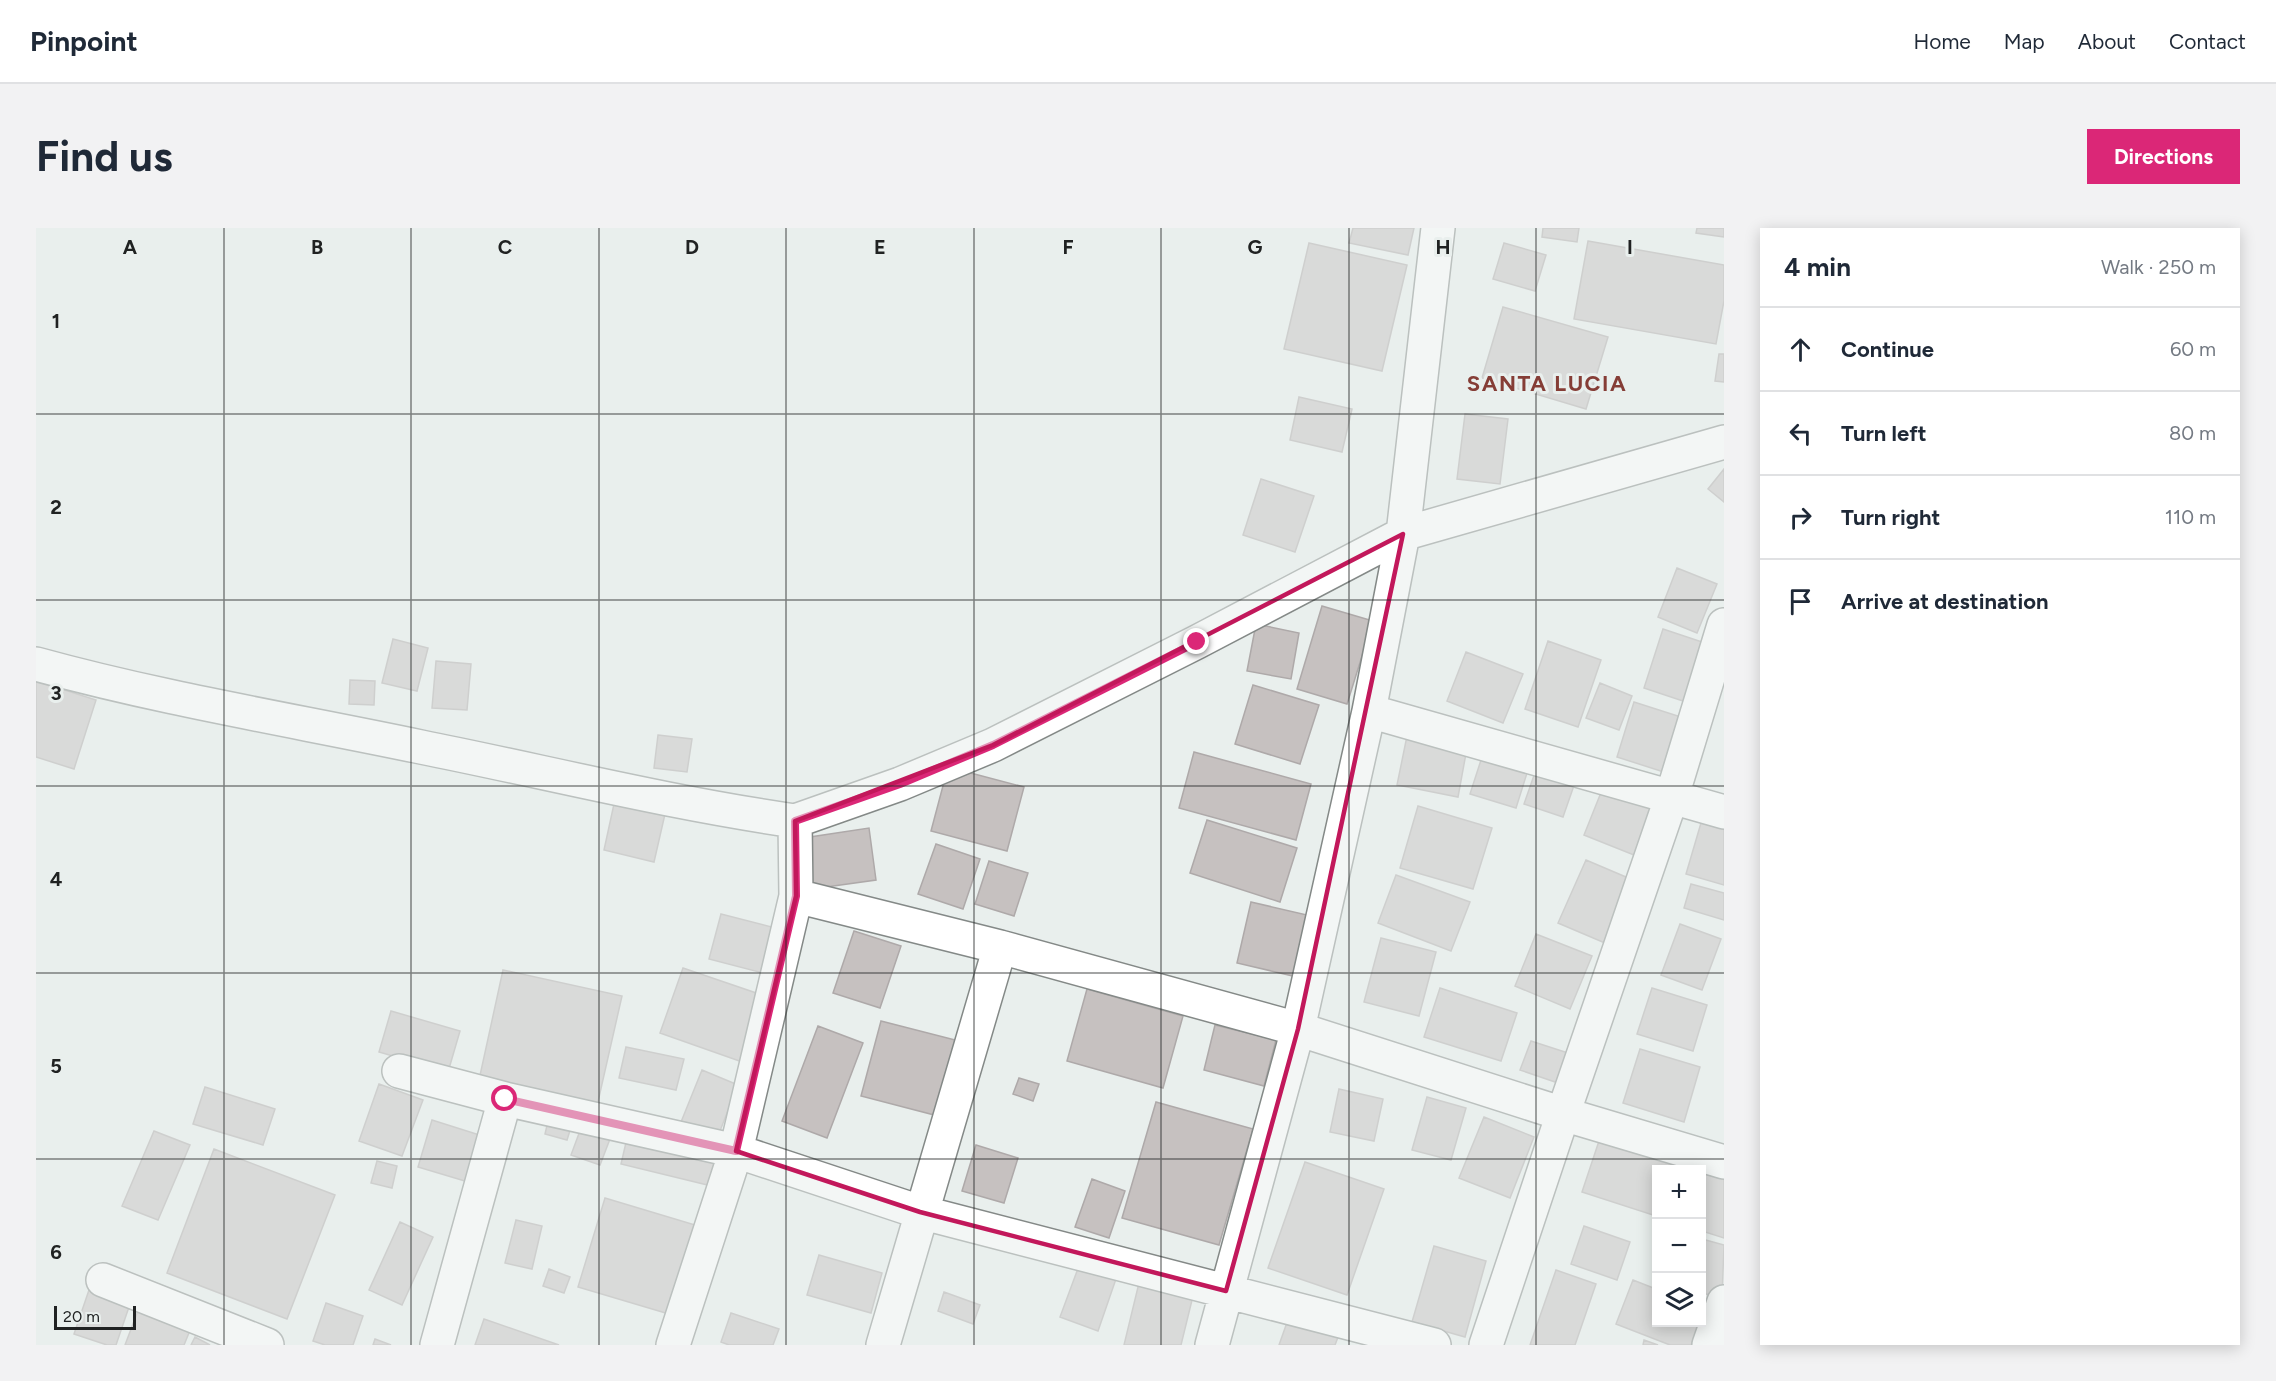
<!DOCTYPE html>
<meta charset="utf-8">
<style>
:root{--surface:#fff;--page:#f2f2f3;--text:#1f2937;--muted:#747a83;--line:#e0e1e3;--accent:#db2777}
body{margin:0;font-family:Figtree,sans-serif;background:var(--page);color:var(--text)}
.controls{position:absolute;right:18px;bottom:18px;display:grid;overflow:hidden;border-radius:0px;box-shadow:0 3px 15px #0003}
.controls button{width:54px;height:54px;display:grid;place-items:center;padding:0;border:0;border-bottom:2px solid var(--line);background:var(--surface);color:var(--text);font:30px sans-serif}
.scale{position:absolute;left:18px;bottom:15px;width:82px;box-sizing:border-box;padding-left:6px;border:3px solid #202222;border-top:0;font-size:16px;line-height:21px;white-space:nowrap;color:#202222;-webkit-text-stroke:4px #e9efed;paint-order:stroke}
.stop{position:absolute;width:18px;height:18px;margin:-14px;border:4px solid #db2777;border-radius:50%;background:#fff}
.stop.end{background:#db2777;border-color:#fff;box-shadow:0 2px 6px #0008}
.list{margin:0;padding:0;list-style:none}
h2{display:flex;justify-content:space-between;align-items:center;height:78px;margin:0;padding:0 24px;font-size:26px}
h2 small{font-size:20px;font-weight:400;color:var(--muted)}
.list li{display:grid;grid-template-columns:39px 1fr auto;gap:18px;align-items:center;box-sizing:border-box;height:84px;padding:0 24px;border-top:2px solid var(--line)}
.list b{display:block;font-size:22px;white-space:nowrap}
.list em{font-size:20px;font-style:normal;color:var(--muted)}
.icon{flex:none;width:33px;height:33px;fill:none;stroke:currentColor;stroke-width:2;stroke-linecap:round;stroke-linejoin:round}
.map{position:relative;flex:none;width:1688px;height:1117px;overflow:hidden;border-radius:0px}
header{display:flex;align-items:center;gap:36px;box-sizing:border-box;height:84px;padding:0 30px;background:var(--surface);border-bottom:2px solid var(--line)}
header strong{font-size:28px}
nav{display:flex;gap:33px;margin-inline-start:auto;font-size:21px}
.intro{display:flex;align-items:center;justify-content:space-between;box-sizing:border-box;height:144px;padding:0 36px}
h1{margin:0;font-size:42px}
.button{padding:15px 27px;border-radius:0px;background:var(--accent);color:#fff;font-size:21px;font-weight:700}
main{display:flex;gap:36px;padding:0 36px}
aside{flex:1;background:var(--surface);border-radius:0px;box-shadow:0 3px 15px #0003}
.map>svg:first-child{display:block}
.building{fill:#c6c1c0;stroke:#aea9a9;stroke-width:1.5}
.lines{fill:none;stroke-linecap:round;stroke-linejoin:round}
.minor-casing{stroke:#848987;stroke-width:36}
.highway-casing{stroke:#848987;stroke-width:36}
.minor{stroke:#fff;stroke-width:33}
.highway{stroke:#fff;stroke-width:33}
.route{stroke:#db2777;stroke-width:8}
.marked{fill:none;stroke:#c2185b;stroke-width:4.5;stroke-linejoin:round}
.grid{fill:none;stroke:#202222;stroke-width:1.5;stroke-opacity:0.55}
.labels{text-anchor:middle;dominant-baseline:central;stroke-width:6;stroke-linejoin:round;paint-order:stroke}
.district-label{font-size:22px;font-weight:bold;letter-spacing:1.5px;fill:#853d36;stroke:#e9efed}
.grid-label{font-size:20px;text-anchor:middle;font-weight:bold;fill:#202222;stroke:#e9efed;stroke-width:6;stroke-linejoin:round;paint-order:stroke}
</style>
<header>
<strong>Pinpoint</strong>
<nav><a>Home</a><a>Map</a><a>About</a><a>Contact</a></nav>
</header>
<div class="intro"><h1>Find us</h1><a class="button">Directions</a></div>
<main>
<div class="map">
<svg width="1688" height="1117" viewBox="0 0 1688 1117">
<rect width="100%" height="100%" fill="#e9efed"/>
<path class="building" d="M1317,0H1378L1372,27L1313,15Z
M1507,0H1543L1541,14L1506,9Z
M1661,0H1688V9L1660,5Z
M1552,13L1688,37V73L1680,116L1538,91Z
M1273,15L1371,37L1346,143L1248,121Z
M1468,15L1510,27L1499,63L1457,51Z
M1467,79L1572,109L1550,181L1446,150Z
M1683,126H1688V154L1679,153Z
M1263,169L1316,181L1306,224L1254,212Z
M1429,186L1472,191L1464,256L1421,251Z
M1688,241V274L1672,261Z
M1225,251L1278,268L1259,324L1207,307Z
M1641,340L1681,356L1661,405L1622,389Z
M1286,378L1337,393L1311,476L1261,461Z
M1220,396L1263,405L1255,451L1211,443Z
M1627,401L1672,416L1653,475L1608,460Z
M357,411L392,420L381,463L346,455Z
M1512,413L1565,432L1542,499L1489,481Z
M1430,424L1487,446L1467,495L1411,473Z
M400,433L435,436L431,482L396,480Z
M314,452L339,453L338,477L313,476Z
M0,453L60,472L38,541L0,529Z
M1564,455L1596,468L1583,502L1550,490Z
M1217,457L1283,477L1264,536L1199,516Z
M1598,474L1648,490L1631,545L1581,529Z
M622,507L656,511L651,544L618,540Z
M1371,508L1431,520L1422,569L1361,557Z
M1158,524L1275,556L1260,612L1143,580Z
M1445,532L1491,545L1480,580L1434,566Z
M1503,533L1542,546L1527,589L1488,576Z
M912,539L988,559L971,623L895,603Z
M1568,557L1619,576L1598,627L1548,607Z
M578,576L629,586L618,634L568,622Z
M1382,578L1456,600L1437,661L1364,640Z
M1171,592L1261,620L1244,674L1154,645Z
M1665,595L1688,601V657L1650,646Z
M833,600L840,652L769,662L761,611Z
M900,616L944,631L927,681L882,666Z
M1550,632L1604,655L1576,718L1522,695Z
M953,633L992,645L978,688L939,676Z
M1360,647L1434,674L1415,723L1342,695Z
M1655,656L1688,665V692L1648,680Z
M1215,674L1271,687L1257,748L1201,735Z
M685,686L747,702L735,747L673,731Z
M1644,696L1685,711L1666,762L1625,747Z
M818,703L865,718L844,780L797,765Z
M1500,706L1556,728L1534,781L1479,758Z
M1345,710L1400,724L1383,788L1328,774Z
M647,740L735,770L712,836L624,805Z
M467,742L586,768L561,878L443,852Z
M1404,760L1481,785L1465,833L1388,809Z
M1616,760L1671,777L1657,823L1601,806Z
M1051,761L1147,788L1127,860L1031,833Z
M355,783L424,803L412,844L343,824Z
M845,793L927,814L906,889L825,868Z
M1179,797L1240,812L1228,858L1168,842Z
M782,798L827,815L791,910L746,893Z
M1495,813L1532,825L1522,855L1484,842Z
M590,819L648,831L640,862L583,850Z
M1604,821L1664,839L1648,894L1587,875Z
M666,842L702,857L682,908L645,894Z
M983,850L1003,856L997,873L977,866Z
M343,856L387,872L366,928L323,913Z
M169,859L239,881L227,917L157,896Z
M1303,861L1347,871L1338,913L1294,904Z
M1391,869L1430,880L1415,932L1376,922Z
M1120,874L1217,901L1183,1017L1086,990Z
M513,889L536,896L531,912L509,906Z
M1448,889L1498,909L1474,970L1423,950Z
M396,892L453,910L439,956L382,939Z
M545,900L574,911L564,937L535,927Z
M1567,901L1688,940V1010L1666,1003V942H1620V988L1546,964Z
M118,903L154,917L122,992L86,978Z
M592,906L695,932L688,961L585,936Z
M940,917L982,930L968,975L926,963Z
M178,921L299,967L251,1091L131,1045Z
M341,933L361,938L356,960L335,955Z
M1269,934L1348,961L1311,1067L1232,1040Z
M1056,951L1089,963L1073,1010L1039,999Z
M569,970L659,997L633,1086L542,1059Z
M480,992L506,998L496,1041L469,1035Z
M364,994L397,1009L366,1077L333,1062Z
M1548,998L1594,1014L1581,1052L1535,1036Z
M1666,1011L1688,1017L1686,1070L1666,1065Z
M1398,1018L1450,1033L1429,1109L1376,1094Z
M783,1027L846,1045L835,1085L771,1067Z
M1044,1035L1081,1048L1062,1103L1024,1089Z
M513,1041L534,1049L528,1065L507,1058Z
M1520,1042L1560,1056L1539,1117H1494Z
M1597,1052L1620,1061V1094H1664L1655,1117H1634L1580,1096Z
M1103,1055L1157,1068L1145,1117H1088Z
M53,1062L94,1076L80,1117H71L38,1106Z
M908,1064L944,1077L937,1096L902,1083Z
M290,1075L327,1088L317,1117H289L277,1113Z
M103,1080L155,1100L148,1117H89Z
M695,1085L743,1101L737,1117H693L685,1114Z
M1254,1086L1304,1104L1299,1117H1243Z
M448,1091L523,1117H439Z
M159,1109L174,1117H155Z
M339,1111L355,1117H337Z
M1608,1112L1622,1117H1607Z"/>
<g class="lines">
<g class="minor-casing">
<path id="minor" d="M0,436C127,471 256,492 385,519C510,544 633,575 759,593
M1333,483L1688,584
M760,668L964,719L1262,801L1527,886L1688,934
M363,843L469,871L700,923L884,984L1398,1117
M67,1052L231,1117
M401,1117L469,871
M637,1117L700,923L760,668L759,593L864,556L957,517L1161,414L1367,306L1688,214
M847,1117L964,719
M1176,1117L1262,801L1333,483L1367,306L1402,0
M1450,1117L1527,886L1636,568L1688,397"/>
</g>
<g class="highway-casing">
<path id="highway" d="M1673,1117L1688,1074"/>
</g>
<use href="#minor" class="minor"/>
<use href="#highway" class="highway"/>
</g>
<g class="lines">
<path class="route" d="M469,871L700,923L760,668L759,593L864,556L957,517L1161,414"/>
</g>
<path d="M0 0H1688V1117H0ZM1367,306L1262,801L1190,1063L884,984L700,923L760,668L759,593L957,517Z" fill="#e9efed" fill-opacity=".55" fill-rule="evenodd"/>
<path class="marked" d="M1367,306L1262,801L1190,1063L884,984L700,923L760,668L759,593L957,517Z"/>
<path class="grid" d="M188,0V1117M375,0V1117M563,0V1117M750,0V1117M938,0V1117M1125,0V1117M1313,0V1117M1500,0V1117M0,186H1688M0,372H1688M0,558H1688M0,745H1688M0,931H1688"/>
<g class="labels">
<g class="district-label">
<text x="1511" y="155">SANTA LUCIA</text>
</g>
</g>
<g class="grid-label">
<text x="94" y="26">A</text>
<text x="281" y="26">B</text>
<text x="469" y="26">C</text>
<text x="656" y="26">D</text>
<text x="844" y="26">E</text>
<text x="1032" y="26">F</text>
<text x="1219" y="26">G</text>
<text x="1407" y="26">H</text>
<text x="1594" y="26">I</text>
<text x="20" y="100">1</text>
<text x="20" y="286">2</text>
<text x="20" y="472">3</text>
<text x="20" y="658">4</text>
<text x="20" y="845">5</text>
<text x="20" y="1031">6</text>
</g>
</svg>
<div class="controls">
<button>+</button>
<button>−</button>
<button><svg class="icon" aria-label="layers" viewBox="0 0 24 24"><path d="M12 4l9 5-9 5-9-5zM3 14l9 5 9-5"/></svg></button>
</div>
<div class="scale">20 m</div>
<div class="stop" style="left:469px;top:871px"></div>
<div class="stop end" style="left:1161px;top:414px"></div>
</div>
<aside>
<h2>4 min<small>Walk · 250 m</small></h2>
<ul class="list">
<li><svg class="icon" aria-label="ahead" viewBox="0 0 24 24"><path d="M12 20V5M6 11l6-6 6 6"/></svg><div><b>Continue</b></div><em>60 m</em></li>
<li><svg class="icon" aria-label="left" viewBox="0 0 24 24"><path d="M17 20v-9H6M10 6l-5 5 5 5"/></svg><div><b>Turn left</b></div><em>80 m</em></li>
<li><svg class="icon" aria-label="right" viewBox="0 0 24 24"><path d="M7 20v-9h11M14 6l5 5-5 5"/></svg><div><b>Turn right</b></div><em>110 m</em></li>
<li><svg class="icon" aria-label="arrive" viewBox="0 0 24 24"><path d="M6 21V4h12l-3 4 3 4H6"/></svg><div><b>Arrive at destination</b></div></li>
</ul>
</aside>
</main>
